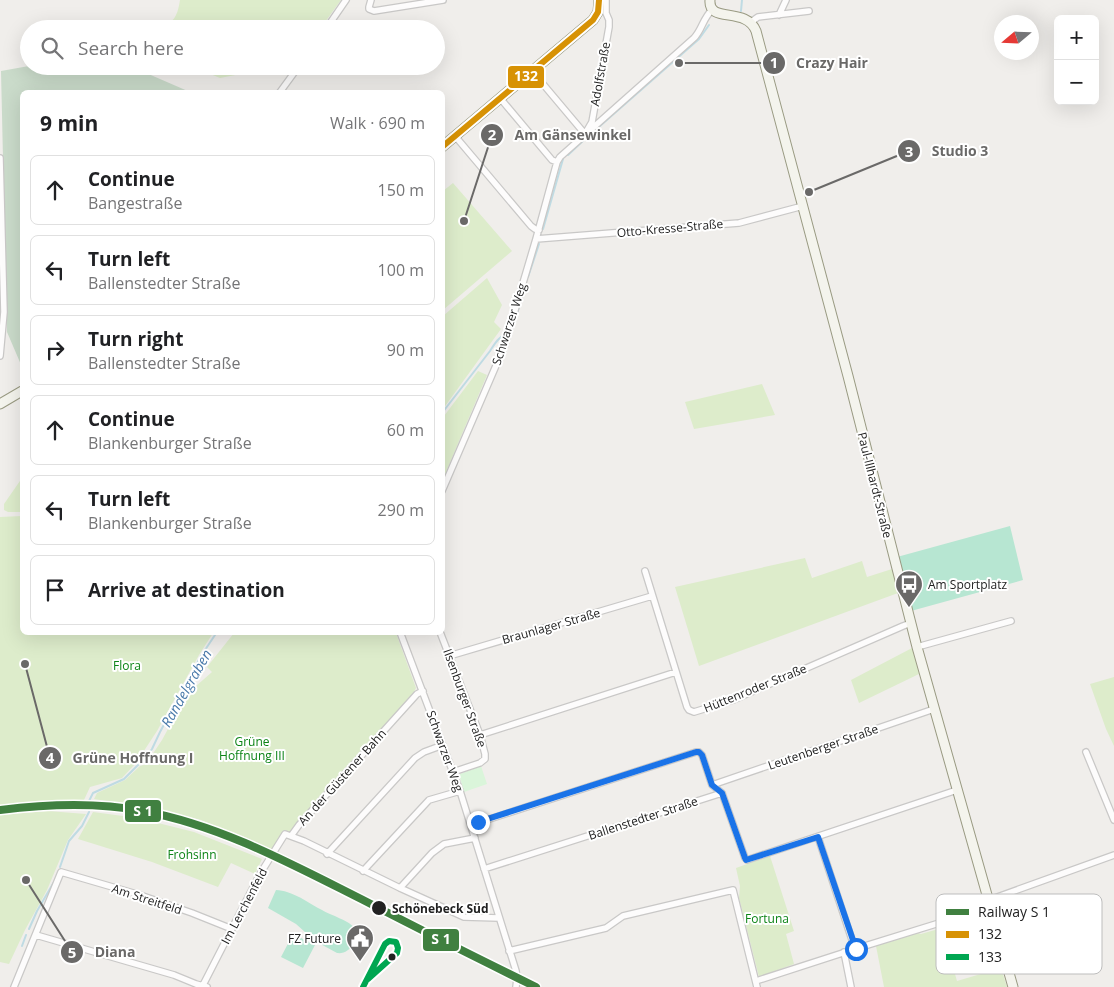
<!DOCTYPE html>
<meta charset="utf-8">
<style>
:root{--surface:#fff;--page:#f2f2f2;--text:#202124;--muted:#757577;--line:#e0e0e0}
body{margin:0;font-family:"Open Sans",sans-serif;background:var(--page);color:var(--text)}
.controls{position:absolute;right:15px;top:15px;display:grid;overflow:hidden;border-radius:8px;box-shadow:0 5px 20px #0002}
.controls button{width:45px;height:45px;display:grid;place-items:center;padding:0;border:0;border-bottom:1px solid var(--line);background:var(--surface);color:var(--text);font:25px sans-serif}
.compass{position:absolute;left:994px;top:15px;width:45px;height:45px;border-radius:50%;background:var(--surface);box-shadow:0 5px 20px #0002;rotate:251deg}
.stop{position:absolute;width:15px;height:15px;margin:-11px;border:4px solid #1a73e8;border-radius:50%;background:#fff}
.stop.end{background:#1a73e8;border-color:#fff;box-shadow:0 1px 5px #0008}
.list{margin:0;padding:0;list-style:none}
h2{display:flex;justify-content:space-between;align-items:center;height:65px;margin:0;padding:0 20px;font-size:21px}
h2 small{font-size:16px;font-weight:400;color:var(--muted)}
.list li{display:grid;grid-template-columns:32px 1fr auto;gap:15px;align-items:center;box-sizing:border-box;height:70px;margin:0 10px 10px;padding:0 10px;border:1px solid var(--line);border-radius:8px}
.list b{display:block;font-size:19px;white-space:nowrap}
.list p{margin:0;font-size:16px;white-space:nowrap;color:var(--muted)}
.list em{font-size:16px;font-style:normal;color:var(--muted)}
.icon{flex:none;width:28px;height:28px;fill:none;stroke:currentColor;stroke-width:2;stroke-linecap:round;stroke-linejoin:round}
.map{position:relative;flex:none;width:1114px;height:987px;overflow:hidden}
.search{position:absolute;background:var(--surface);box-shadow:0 5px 20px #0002;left:20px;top:20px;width:425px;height:55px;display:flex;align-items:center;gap:12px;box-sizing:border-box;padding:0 18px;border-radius:28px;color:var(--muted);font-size:19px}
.panel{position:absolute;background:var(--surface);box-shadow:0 5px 20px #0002;left:20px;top:90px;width:425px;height:545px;border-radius:8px}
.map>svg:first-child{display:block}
.grass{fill:#ddeccb}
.cemetery{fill:#cadbca}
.park{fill:#daf5da}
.pitch{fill:#b7e6d2}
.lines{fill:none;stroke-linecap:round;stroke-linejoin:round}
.stream{stroke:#bfdbe3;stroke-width:2}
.street-casing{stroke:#c9c8c7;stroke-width:8}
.secondary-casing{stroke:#999a82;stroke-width:11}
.street{stroke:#fdfcfc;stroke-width:5.5}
.secondary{stroke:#f4f4ed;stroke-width:9}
.bus-1-casing{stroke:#fff;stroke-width:10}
.bus-2-casing{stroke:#fff;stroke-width:10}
.bus-1{stroke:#d79205;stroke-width:6}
.bus-2{stroke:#00a651;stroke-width:6}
.rail-1-casing{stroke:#fff;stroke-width:11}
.rail-1{stroke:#408040;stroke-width:8}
.route{stroke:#1a73e8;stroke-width:6}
.stop-dot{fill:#222;stroke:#fff;stroke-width:2}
.labels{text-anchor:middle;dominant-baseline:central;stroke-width:4;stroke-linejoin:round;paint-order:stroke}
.street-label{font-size:12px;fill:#222;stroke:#fff}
.poi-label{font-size:12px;fill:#222;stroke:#fff;text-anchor:start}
.park-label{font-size:12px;fill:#0c8416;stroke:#fff}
.stop-label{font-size:12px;font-weight:bold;fill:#222;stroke:#fff;text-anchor:start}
.water-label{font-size:14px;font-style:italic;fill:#4a7aab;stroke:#fff}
.key{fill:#fff;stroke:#bdbdbd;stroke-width:1}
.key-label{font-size:14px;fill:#222}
.leader{fill:none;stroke:#6a6968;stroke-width:2}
.callout-dot{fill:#6a6968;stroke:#fff;stroke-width:2}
.mark-label{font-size:15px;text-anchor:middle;font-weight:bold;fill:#fff}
.callout-label{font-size:14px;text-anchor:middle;font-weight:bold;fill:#6a6968;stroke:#fff;stroke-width:4;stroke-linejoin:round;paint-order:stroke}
.line-badge{stroke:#fff;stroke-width:2}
.badge-label{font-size:14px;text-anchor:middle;font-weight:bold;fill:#fff}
</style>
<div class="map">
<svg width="1114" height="987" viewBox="0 0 1114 987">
<rect width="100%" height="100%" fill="#f0eeeb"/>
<path class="grass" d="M180,0H341L320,29H158C174,22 177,18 180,0Z
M191,66H282L220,78Z
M453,183L512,251L443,310V191Z
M487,278L502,305L494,322L501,329L443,409V316Z
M478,371L487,375L443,479L442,424L444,416Z
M762,384L775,415L694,429L685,402Z
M22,478V512H8L4,510V504Z
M22,516V632L213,633L199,655L157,731L136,763L122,778L90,787L84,800L28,803L0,807V517Z
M805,558L812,578L862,561L867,577L892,569L898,593L699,666L675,587Z
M234,633H396L416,688L413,694L289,833L283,831L272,849L265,848L201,820L155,809L94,799L97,793L125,780L140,766L146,764L162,740L187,694L212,672L207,667Z
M912,648L919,674L859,703L851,680Z
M1114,677V746L1106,729L1090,684Z
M48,811L86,814L68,840L47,890L25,930L9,964L0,962V815Z
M93,812L138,818L194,832L262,859L255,874L231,863L218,887L152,862L78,839Z
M770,856L794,931L786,934L794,964L759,977L739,898L740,886L736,868Z
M942,928L957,981L1001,968L1007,987H884L876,946L918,933L921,934Z"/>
<path class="cemetery" d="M29,66H130L190,92H22V367L7,332L1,71Z"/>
<path class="park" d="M481,766L487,784L464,792L460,778V774Z"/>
<path class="pitch" d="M1010,526L1023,580L911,611L897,557Z
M276,890C280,890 284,891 287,892C300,896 310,904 322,910C330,915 351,921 355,929C357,934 356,940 353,944C350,950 344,954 337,953L315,941L296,924L268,908Z
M293,934L315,945L303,968L281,957Z"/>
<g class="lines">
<path class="stream" d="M741,11L742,0
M592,133L699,39L709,25
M568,155L587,137
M543,229L563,159
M528,277L539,244
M510,334L511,333L520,304
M442,413L490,351C494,345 498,337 505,335
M89,801L93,793L124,779L146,757L152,749L160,732L201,656L217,632
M60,867L69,841L82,826L89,812
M29,929L37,911L54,882
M22,946L26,935"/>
<g class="street-casing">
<path id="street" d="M371,0L369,7V9L374,11L443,0
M779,15L786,0
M751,22L758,17L809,11
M326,29L346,0
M532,71L585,134L592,122L609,27V20L606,13V0
M280,92L299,66
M500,98L552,160L557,162
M455,136L531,226L535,229L539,230
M0,158L4,312L0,356
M536,239L739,223L803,206
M442,491L504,347L536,239L557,162L560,157L694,38C702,30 703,18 712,10
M645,571L687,707L689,710L694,712L733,700L903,626L911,623
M400,632L460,791L516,971L517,978L516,987
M440,632L480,735L485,754V759L480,763L453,772
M917,647L1011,621
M449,656L652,596
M480,735L676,672
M1086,752L1114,820
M712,785L934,709
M471,825L696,752H699L702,755L712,785L722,793
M291,836L299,825L417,694L423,691
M818,837L855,949
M327,854L415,758L424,752L443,745
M484,869L722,793L745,858L747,860L957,790
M363,871L429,800L460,791
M400,888L432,853L444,844L475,838
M989,900L1114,855
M36,935L174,975L196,984L207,987
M509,951L606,928L623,916L733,890L757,987
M844,952L851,987
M756,981L855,949L991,907
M14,987L61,872L140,895L192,913L232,929
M202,987L260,874L285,834L304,841L400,888L464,917L499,918
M363,987L385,944L389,941L396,942C399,946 399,949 397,953L368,979"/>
</g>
<g class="secondary-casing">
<path id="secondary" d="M710,0C708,24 746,6 756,31L848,376L917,647L1013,987
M442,147L593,20L598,12L599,0
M0,404L22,391"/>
</g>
<use href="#street" class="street"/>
<use href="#secondary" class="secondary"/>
<g class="bus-1-casing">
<path id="bus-1" d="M442,147L593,20L598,12L599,0"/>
</g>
<g class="bus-2-casing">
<path id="bus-2" d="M363,987L385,944L389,941L396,942L398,948L397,953L368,979"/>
</g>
<use href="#bus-1" class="bus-1"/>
<use href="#bus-2" class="bus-2"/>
<g class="rail-1-casing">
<path id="rail-1" d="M0,810C48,804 96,802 143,811C223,826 295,866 367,902C423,931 479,959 536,987"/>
</g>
<use href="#rail-1" class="rail-1"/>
</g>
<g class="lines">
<path class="route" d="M478,822L696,752H699L702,755L712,785L722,793L745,858L746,860L818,837L856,949"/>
</g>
<defs>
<g id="bus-pin" transform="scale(1.4375)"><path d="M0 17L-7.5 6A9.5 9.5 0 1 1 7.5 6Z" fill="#6a6968" stroke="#fff"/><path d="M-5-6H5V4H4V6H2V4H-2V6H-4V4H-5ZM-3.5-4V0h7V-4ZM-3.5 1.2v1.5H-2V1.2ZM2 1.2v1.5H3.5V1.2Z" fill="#fff"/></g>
<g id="civic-pin" transform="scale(1.4375)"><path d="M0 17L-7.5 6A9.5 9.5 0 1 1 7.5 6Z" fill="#6a6968" stroke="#fff"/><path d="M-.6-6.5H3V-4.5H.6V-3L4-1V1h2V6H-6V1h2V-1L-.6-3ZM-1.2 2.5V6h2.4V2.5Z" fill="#fff"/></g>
</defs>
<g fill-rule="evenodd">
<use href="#bus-pin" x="909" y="584"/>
<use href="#civic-pin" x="360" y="938"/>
</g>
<g class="stop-dot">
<circle cx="379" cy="908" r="8"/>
<circle cx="392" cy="957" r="4.5"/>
</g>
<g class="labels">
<g class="street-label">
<text transform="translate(600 74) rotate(-80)">Adolfstraße</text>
<text transform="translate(670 228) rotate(-5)">Otto-Kresse-Straße</text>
<text transform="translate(509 324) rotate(-72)">Schwarzer Weg</text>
<text transform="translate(875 485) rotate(76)">Paul-Illhardt-Straße</text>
<text transform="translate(551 626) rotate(-16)">Braunlager Straße</text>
<text transform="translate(755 688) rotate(-22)">Hüttenroder Straße</text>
<text transform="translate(465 698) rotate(70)">Ilsenburger Straße</text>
<text transform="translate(823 747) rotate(-19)">Leutenberger Straße</text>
<text transform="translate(445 751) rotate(70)">Schwarzer Weg</text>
<text transform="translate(342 777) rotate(-48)">An der Güstener Bahn</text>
<text transform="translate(643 818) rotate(-18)">Ballenstedter Straße</text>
<text transform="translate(147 899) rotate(18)">Am Streitfeld</text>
<text transform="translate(244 906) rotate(-62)">Im Lerchenfeld</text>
</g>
<g class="poi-label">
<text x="928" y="584">Am Sportplatz</text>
<text x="341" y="938" text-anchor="end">FZ Future</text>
</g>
<g class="park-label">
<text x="127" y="665">Flora</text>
<text x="252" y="741">Grüne<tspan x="252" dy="14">Hoffnung III</tspan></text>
<text x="192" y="854">Frohsinn</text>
<text x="767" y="918">Fortuna</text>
</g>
<g class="stop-label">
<text x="392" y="908">Schönebeck Süd</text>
</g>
<g class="water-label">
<text transform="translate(186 688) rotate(-60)">Randelgraben</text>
</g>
</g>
<rect x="936" y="894" width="166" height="80" rx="8" class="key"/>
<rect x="946" y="909" width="23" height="6" fill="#408040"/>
<rect x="946" y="931" width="23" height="7" fill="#d79205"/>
<rect x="946" y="954" width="23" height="6" fill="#00a651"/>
<g class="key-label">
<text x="978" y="917">Railway S 1</text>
<text x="978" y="939">132</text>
<text x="978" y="962">133</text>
</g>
<path class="leader" d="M679 63L774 63M464 221L492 135M809 192L909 151M25 664L50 758M26 880L72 952"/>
<g class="callout-dot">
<circle cx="679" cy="63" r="5"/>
<circle cx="464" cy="221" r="5"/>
<circle cx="809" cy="192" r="5"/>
<circle cx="25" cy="664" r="5"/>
<circle cx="26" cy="880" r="5"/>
<circle cx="774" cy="63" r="12"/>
<circle cx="492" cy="135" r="12"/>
<circle cx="909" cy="151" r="12"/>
<circle cx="50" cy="758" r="12"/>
<circle cx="72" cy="952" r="12"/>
</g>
<g class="mark-label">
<text x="774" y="68">1</text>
<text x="492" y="140">2</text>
<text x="909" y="157">3</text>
<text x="50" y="763">4</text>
<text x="72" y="958">5</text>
</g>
<g class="callout-label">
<text x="832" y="68">Crazy Hair</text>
<text x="573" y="140">Am Gänsewinkel</text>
<text x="960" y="156">Studio 3</text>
<text x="133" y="763">Grüne Hoffnung I</text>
<text x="115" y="957">Diana</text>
</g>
<g class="line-badge">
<rect x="507" y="65" width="38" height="24" rx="5" fill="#d79205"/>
<rect x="124" y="799" width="38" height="24" rx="5" fill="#408040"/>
<rect x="422" y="928" width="38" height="24" rx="5" fill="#408040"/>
</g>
<g class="badge-label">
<text x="526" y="81">132</text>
<text x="143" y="816">S 1</text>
<text x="441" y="944">S 1</text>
</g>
</svg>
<div class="controls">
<button>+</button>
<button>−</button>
</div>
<svg class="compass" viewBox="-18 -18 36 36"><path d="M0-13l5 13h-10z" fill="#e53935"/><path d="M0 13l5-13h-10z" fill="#757577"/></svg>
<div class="stop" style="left:856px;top:949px"></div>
<div class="stop end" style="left:478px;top:822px"></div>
<div class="search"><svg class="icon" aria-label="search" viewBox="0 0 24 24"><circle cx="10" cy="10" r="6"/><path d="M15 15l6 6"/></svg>Search here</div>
<section class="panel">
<h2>9 min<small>Walk · 690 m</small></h2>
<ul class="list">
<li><svg class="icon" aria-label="ahead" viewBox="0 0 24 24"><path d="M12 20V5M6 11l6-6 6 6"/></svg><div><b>Continue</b><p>Bangestraße</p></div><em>150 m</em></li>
<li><svg class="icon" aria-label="left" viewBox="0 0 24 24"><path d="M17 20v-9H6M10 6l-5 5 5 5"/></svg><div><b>Turn left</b><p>Ballenstedter Straße</p></div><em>100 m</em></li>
<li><svg class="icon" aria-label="right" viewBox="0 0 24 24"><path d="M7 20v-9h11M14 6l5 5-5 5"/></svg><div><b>Turn right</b><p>Ballenstedter Straße</p></div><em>90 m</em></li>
<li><svg class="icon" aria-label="ahead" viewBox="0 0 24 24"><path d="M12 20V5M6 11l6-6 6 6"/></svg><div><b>Continue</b><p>Blankenburger Straße</p></div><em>60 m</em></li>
<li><svg class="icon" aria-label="left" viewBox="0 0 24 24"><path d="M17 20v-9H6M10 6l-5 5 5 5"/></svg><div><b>Turn left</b><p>Blankenburger Straße</p></div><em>290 m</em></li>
<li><svg class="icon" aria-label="arrive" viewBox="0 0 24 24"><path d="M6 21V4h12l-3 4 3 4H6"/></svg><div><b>Arrive at destination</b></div></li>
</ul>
</section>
</div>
